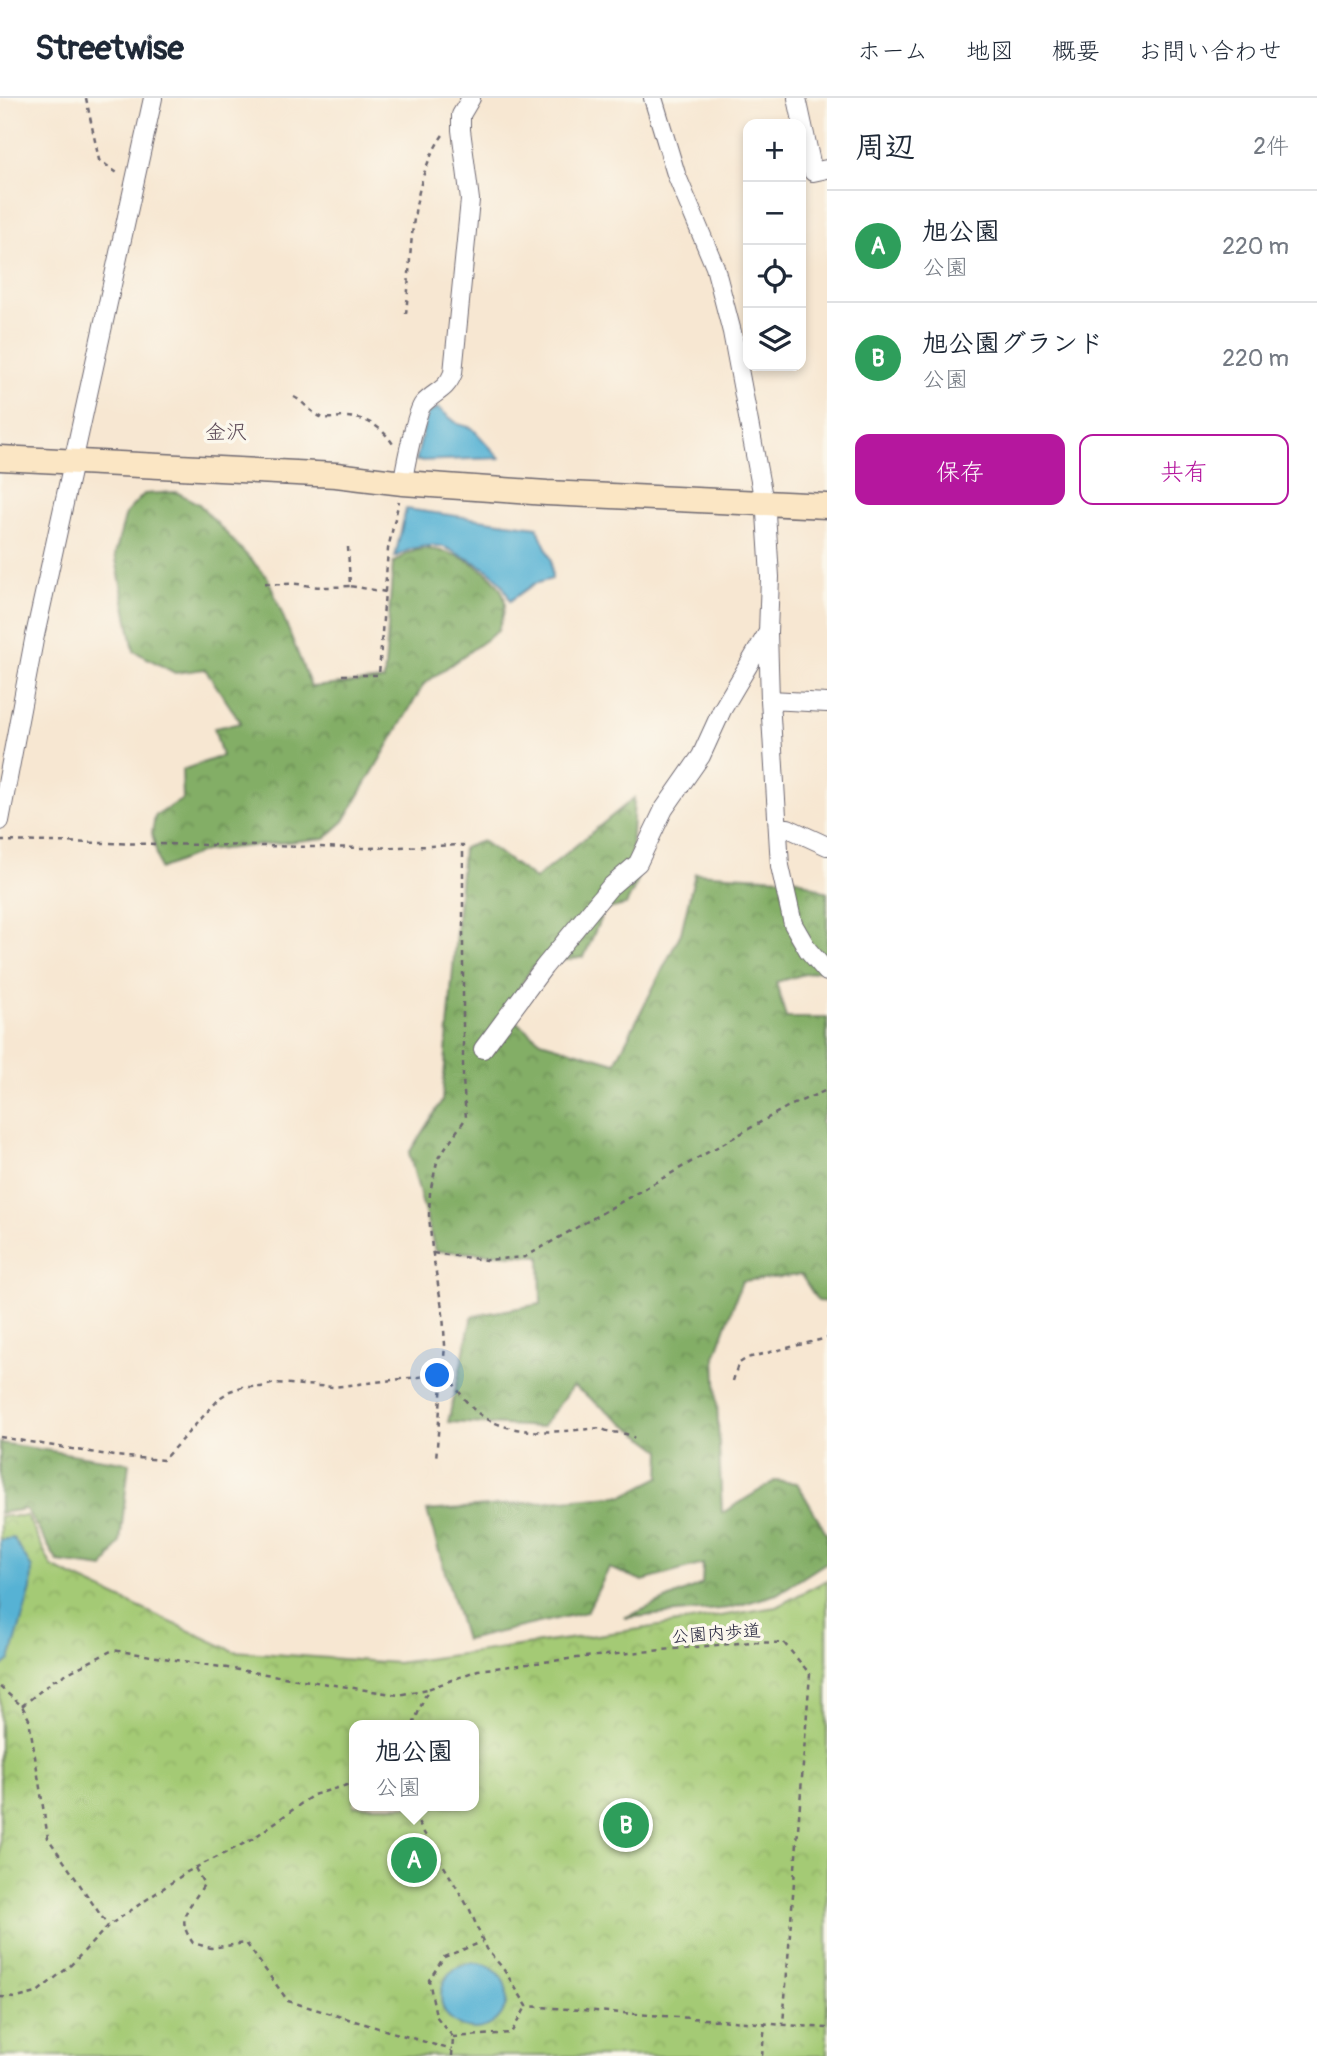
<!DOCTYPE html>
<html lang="ja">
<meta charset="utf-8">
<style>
:root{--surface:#fff;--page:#f2f2f3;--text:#1f2937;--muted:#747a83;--line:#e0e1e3;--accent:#b5179e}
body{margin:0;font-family:Pangolin,"Klee One",sans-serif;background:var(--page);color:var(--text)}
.controls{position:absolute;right:21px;top:21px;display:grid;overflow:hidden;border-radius:14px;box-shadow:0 4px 10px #0003}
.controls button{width:63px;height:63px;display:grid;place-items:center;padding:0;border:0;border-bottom:2px solid var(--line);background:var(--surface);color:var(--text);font:35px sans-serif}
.you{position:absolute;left:438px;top:1278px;width:24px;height:24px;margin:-18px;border:5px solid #fff;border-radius:50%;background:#1a73e8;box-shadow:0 0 0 10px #1a73e833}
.badge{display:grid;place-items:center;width:46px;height:46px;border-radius:50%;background:var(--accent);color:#fff;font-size:23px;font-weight:700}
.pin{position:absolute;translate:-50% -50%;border:4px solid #fff;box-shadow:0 2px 7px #0006}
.popup{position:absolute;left:349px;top:1622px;width:130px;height:91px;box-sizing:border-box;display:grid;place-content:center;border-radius:14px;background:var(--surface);filter:drop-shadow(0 2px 5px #0005);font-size:23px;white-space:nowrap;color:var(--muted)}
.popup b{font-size:26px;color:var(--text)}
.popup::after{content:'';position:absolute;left:50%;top:100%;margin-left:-14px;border:14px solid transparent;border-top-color:var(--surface)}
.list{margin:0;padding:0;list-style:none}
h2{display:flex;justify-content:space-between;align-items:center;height:91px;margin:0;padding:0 28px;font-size:30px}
h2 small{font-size:23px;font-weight:400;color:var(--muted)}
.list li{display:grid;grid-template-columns:46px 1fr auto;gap:21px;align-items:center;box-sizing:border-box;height:112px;padding:0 28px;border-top:2px solid var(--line)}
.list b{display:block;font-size:26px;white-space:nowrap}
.list p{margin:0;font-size:23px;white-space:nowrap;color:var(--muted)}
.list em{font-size:23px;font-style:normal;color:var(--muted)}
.actions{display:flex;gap:14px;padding:21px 28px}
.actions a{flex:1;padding:16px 0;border:2px solid var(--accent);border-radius:14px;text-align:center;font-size:24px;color:var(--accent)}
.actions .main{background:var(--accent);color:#fff}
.icon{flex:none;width:38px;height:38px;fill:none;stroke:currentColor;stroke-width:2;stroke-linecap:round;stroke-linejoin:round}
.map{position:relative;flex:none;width:827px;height:1958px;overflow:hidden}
header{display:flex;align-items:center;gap:42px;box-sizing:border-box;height:98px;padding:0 35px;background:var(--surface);border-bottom:2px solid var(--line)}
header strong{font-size:33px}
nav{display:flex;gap:38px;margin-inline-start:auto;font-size:24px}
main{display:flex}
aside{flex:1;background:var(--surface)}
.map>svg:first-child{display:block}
.forest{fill:url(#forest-crowns);stroke:#526850;stroke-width:2}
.park{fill:url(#park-crowns);stroke:#637658;stroke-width:2;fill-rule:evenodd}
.water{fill:#56b2d4;stroke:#3c6a88;stroke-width:2}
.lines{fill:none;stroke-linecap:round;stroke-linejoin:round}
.street-casing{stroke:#6d6770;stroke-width:20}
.secondary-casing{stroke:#6d6770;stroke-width:27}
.path{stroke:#6d6770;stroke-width:2.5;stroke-dasharray:5 5;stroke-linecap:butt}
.street{stroke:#fff;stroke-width:18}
.secondary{stroke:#fbe6c4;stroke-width:24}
.labels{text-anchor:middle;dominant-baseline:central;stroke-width:7;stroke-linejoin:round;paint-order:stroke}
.street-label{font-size:18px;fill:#22223b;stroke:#fbf7ec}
.quarter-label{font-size:21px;fill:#5d4b58;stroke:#fbf7ec}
</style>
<header>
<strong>Streetwise</strong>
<nav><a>ホーム</a><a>地図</a><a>概要</a><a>お問い合わせ</a></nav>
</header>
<main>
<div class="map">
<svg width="827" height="1958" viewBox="0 0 827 1958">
<defs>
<pattern id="forest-crowns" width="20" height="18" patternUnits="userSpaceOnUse" patternTransform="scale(1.75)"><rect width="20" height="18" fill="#83ae66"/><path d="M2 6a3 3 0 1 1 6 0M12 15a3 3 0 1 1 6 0" fill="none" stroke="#6b8d55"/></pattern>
<pattern id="park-crowns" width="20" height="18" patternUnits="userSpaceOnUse" patternTransform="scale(1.75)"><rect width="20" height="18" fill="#a4ca74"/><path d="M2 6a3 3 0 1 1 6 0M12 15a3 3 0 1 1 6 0" fill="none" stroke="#8dad65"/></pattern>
</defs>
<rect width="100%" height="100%" fill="#fbf7ec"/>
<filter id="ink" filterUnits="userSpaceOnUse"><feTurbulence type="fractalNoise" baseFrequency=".0143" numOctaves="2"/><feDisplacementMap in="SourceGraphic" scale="14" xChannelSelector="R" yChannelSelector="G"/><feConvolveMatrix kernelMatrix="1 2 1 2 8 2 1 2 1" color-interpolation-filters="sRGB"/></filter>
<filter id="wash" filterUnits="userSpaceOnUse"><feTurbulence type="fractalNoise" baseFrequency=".00686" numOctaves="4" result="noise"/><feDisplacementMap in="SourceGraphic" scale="28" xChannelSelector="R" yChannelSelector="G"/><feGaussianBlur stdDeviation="1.57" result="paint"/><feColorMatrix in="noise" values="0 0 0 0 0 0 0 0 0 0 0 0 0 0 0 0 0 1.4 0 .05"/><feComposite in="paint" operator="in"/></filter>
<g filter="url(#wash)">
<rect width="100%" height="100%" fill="#f7e7d2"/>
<path class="forest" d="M176,394L199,406L268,480L311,589L384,582L393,465C403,458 411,452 423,451C449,449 505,475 505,506C505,514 500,525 498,533L424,586L344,723L325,740L205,753L160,771L152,735L155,718L183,701L182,672L222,658L214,630L241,625L205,571L175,575L134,553L115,456L126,415L144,396Z
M634,700L631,758L638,783L626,807L604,812L584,859L533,868L504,914L541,943L615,965L681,835L695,775L798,781L827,795V870L776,884L786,920H827V1007L821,1023L827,1046V1204L818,1203L801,1177L742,1183L715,1259L722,1415L775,1383L797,1385L827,1436V1464L777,1496L730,1510L624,1520L702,1486L703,1466L643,1483L609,1470L587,1514L465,1542L427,1413L625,1397L660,1379L661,1352L573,1288L542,1329L448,1324L472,1218L541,1206L540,1158L435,1153L409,1055L442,1003L463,750L482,743L535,781Z
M0,1345L129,1365L120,1444L104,1470L58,1464L26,1411L0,1415Z"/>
<path class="park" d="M0,1418H27L52,1469L233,1553L397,1565L640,1531L776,1509L827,1482V1958H0ZM354,1627H474V1708H354Z"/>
<path class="water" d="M438,310L458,326L472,330L500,360L416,363L427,316Z
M406,411L537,429L551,461L552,481L534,486L510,503C501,476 482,467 458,456C452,453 445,448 438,448C422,447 408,451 395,459Z
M13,1440L32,1470L31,1491L10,1562L0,1570V1442Z
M441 1898a33 33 0 1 1 66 0a33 33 0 1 1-66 0Z"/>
</g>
<g filter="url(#ink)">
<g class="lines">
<g class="street-casing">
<path id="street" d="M653,0L676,76L715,169L732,234L766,415L770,479L768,534L770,602L780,768L793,826L808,852L827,874
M797,0L813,74L827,71
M403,385C404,372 416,314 423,306C435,293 446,293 453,275L470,102L461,32V17L471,0
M770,602L827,605
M0,723L34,542L153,0
M779,730H788L827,748
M483,951L544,869L610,789L638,765L664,711L701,658L722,612L768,534"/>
</g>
<g class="secondary-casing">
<path id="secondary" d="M0,360L336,377L403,385L547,395L827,408"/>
</g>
<path class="path" d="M86,0L99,62L120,77
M406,216C412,157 408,84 445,34
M294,299C304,304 311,315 321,319C328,322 336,319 344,319C366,319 383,329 394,348
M348,449L350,488L386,494
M265,485C278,488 292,484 305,487C321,490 334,489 350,488
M342,577H379L388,451L399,403
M0,743L366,750L463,747V981L466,1020L438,1060L430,1094L429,1117L432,1151L443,1216L445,1247L436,1361
M433,1155L486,1162L525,1159L787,1009L827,992
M733,1283L738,1266L747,1260L827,1240
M0,1339L114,1358L163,1362L221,1299L230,1293L242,1289H261L275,1285L333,1289L444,1276L448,1277C457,1290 465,1305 478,1315C512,1341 562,1333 601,1330C611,1337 624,1332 634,1340
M0,1589L22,1608L29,1621L48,1740L108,1828
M22,1608L54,1582L113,1552L398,1597L428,1591
M413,1627L428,1591L478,1572L585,1559L751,1544L784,1545L810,1576L783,1926
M408,1708L470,1812L486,1851L502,1869L527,1908L827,1930
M195,1770L204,1786C190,1811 174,1818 193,1845L211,1850L246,1845L288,1903L452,1952
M0,1899L17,1900L36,1895L70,1868L108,1828L187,1774L251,1742L313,1697L354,1685
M453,1939L511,1935L526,1909
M452,1958L453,1939L436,1918L429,1882L444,1859L482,1844
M762,1958L765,1925"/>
<use href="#street" class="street"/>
<use href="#secondary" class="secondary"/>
</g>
</g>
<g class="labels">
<g class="street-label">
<text transform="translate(716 1536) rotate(-4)">公園内歩道</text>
</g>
<g class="quarter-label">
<text x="226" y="334">金沢</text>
</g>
</g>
</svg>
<div class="controls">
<button>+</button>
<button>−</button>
<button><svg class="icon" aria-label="locate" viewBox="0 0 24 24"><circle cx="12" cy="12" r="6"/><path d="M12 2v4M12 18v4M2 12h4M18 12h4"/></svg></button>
<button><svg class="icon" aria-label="layers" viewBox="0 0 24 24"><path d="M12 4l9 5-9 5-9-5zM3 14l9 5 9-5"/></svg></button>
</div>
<div class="you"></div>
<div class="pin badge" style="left:414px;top:1762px;background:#2e9e5b">A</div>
<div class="popup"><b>旭公園</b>公園</div>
<div class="pin badge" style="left:626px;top:1727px;background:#2e9e5b">B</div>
</div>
<aside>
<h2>周辺<small>2件</small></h2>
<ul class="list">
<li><span class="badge" style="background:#2e9e5b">A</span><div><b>旭公園</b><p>公園</p></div><em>220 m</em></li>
<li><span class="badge" style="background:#2e9e5b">B</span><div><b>旭公園グランド</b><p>公園</p></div><em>220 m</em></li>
</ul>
<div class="actions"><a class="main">保存</a><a>共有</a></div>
</aside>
</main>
